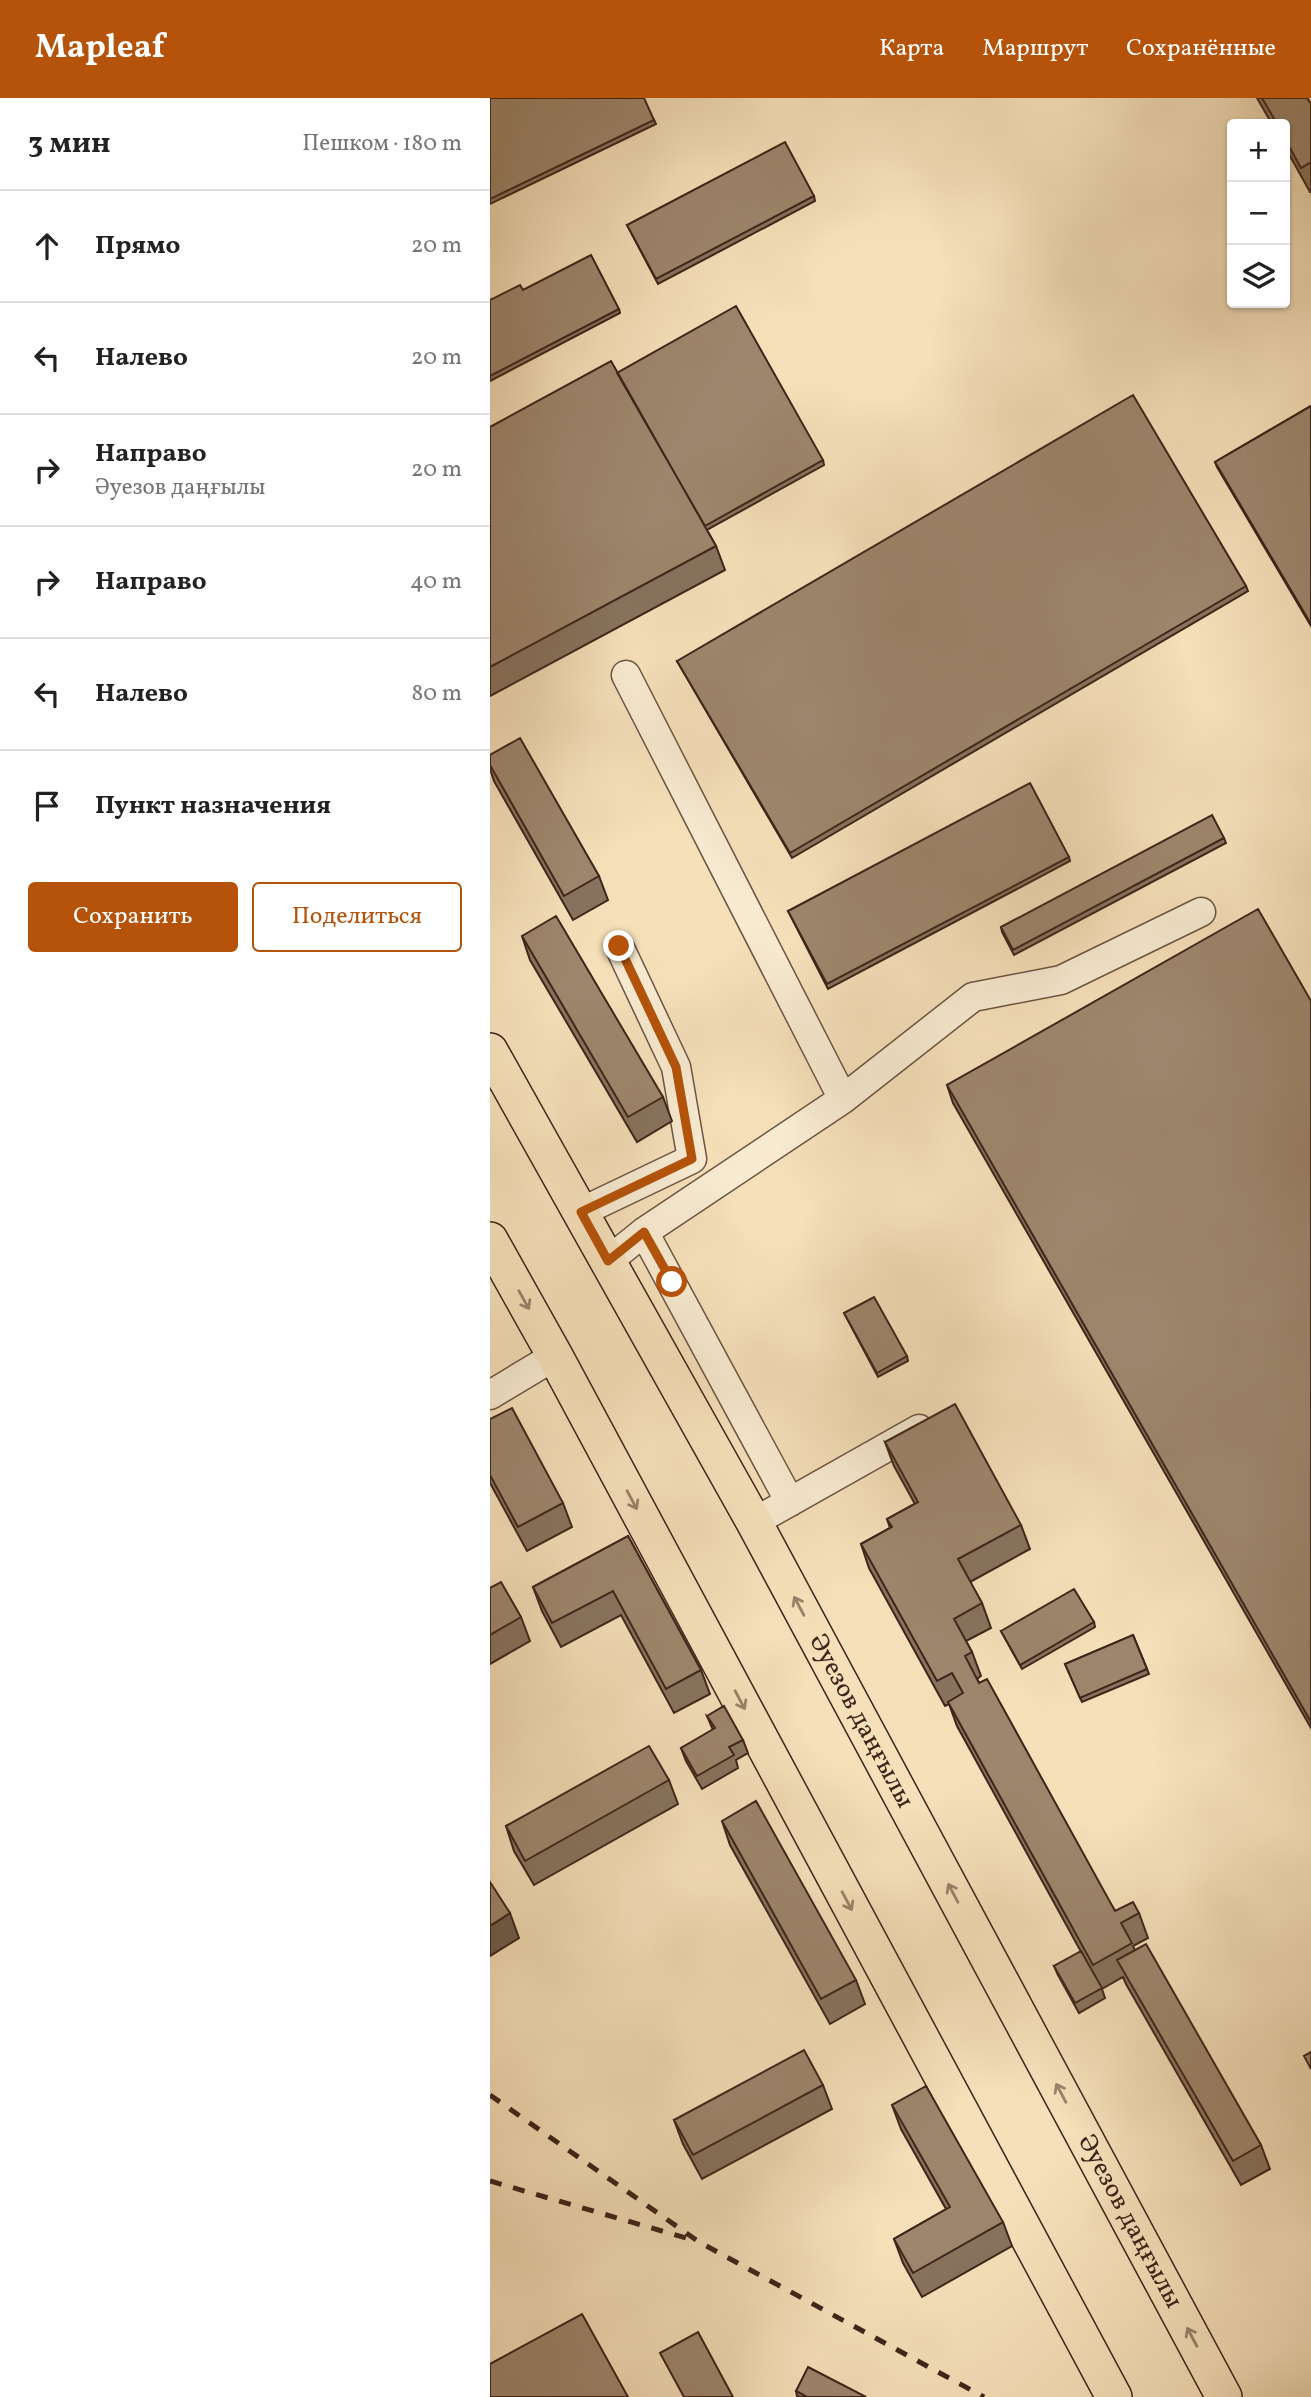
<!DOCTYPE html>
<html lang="ru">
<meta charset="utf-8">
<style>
:root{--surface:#fff;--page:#f2f2f2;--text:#222;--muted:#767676;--line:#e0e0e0;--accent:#b45309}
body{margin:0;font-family:Vollkorn,serif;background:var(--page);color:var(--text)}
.controls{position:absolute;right:21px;top:21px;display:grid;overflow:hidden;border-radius:7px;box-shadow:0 2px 5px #0004}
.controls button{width:63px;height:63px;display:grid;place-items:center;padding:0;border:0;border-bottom:2px solid var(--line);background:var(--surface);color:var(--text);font:35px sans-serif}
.stop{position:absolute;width:21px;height:21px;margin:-16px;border:5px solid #b45309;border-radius:50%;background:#fff}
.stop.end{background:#b45309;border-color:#fff;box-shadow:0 2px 7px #0008}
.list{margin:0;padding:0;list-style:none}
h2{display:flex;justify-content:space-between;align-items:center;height:91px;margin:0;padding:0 28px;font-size:30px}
h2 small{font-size:23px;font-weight:400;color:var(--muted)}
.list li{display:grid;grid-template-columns:46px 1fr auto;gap:21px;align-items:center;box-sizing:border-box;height:112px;padding:0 28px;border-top:2px solid var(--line)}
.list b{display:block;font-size:26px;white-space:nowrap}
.list p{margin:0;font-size:23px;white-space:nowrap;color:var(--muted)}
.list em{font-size:23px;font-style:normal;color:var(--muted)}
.actions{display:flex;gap:14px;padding:21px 28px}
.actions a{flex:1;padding:16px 0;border:2px solid var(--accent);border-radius:7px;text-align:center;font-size:24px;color:var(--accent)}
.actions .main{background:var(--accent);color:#fff}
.icon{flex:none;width:38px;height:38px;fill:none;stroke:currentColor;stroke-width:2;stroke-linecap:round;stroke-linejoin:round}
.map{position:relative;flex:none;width:821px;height:2299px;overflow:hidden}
header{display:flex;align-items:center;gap:42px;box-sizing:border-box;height:98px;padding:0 35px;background:var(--accent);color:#fff}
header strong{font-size:33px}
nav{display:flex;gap:38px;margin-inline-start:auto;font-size:24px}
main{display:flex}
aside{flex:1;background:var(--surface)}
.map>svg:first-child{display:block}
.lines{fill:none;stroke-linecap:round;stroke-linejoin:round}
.minor-casing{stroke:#6c5342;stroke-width:31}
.major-casing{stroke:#3e241a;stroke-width:38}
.minor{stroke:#f8ebd2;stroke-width:28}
.major{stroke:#f5e0ba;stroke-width:35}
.rail{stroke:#3e241a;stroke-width:5;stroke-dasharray:12 12;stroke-linecap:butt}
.wall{fill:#87735e;stroke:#3e241a;stroke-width:2}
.shaded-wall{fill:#6e5e4c;stroke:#3e241a;stroke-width:2}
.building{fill:#9d866d;stroke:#3e241a;stroke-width:2}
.oneway{stroke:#9a826a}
.route{stroke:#b45309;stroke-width:9}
.labels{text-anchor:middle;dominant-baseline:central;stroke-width:5;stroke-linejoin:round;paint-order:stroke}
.street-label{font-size:26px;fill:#3e241a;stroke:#f8ebd2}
</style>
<header>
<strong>Mapleaf</strong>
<nav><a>Карта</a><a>Маршрут</a><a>Сохранённые</a></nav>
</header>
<main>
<aside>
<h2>3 мин<small>Пешком · 180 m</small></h2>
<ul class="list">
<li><svg class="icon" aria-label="ahead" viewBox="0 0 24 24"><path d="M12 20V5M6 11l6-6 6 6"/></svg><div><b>Прямо</b></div><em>20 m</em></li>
<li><svg class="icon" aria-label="left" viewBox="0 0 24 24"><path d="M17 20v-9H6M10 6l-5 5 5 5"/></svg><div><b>Налево</b></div><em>20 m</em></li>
<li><svg class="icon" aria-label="right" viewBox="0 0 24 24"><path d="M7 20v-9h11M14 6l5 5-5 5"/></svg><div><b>Направо</b><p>Әуезов даңғылы</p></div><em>20 m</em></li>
<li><svg class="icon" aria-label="right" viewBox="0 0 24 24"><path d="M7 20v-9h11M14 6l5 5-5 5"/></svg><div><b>Направо</b></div><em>40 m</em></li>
<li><svg class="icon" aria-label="left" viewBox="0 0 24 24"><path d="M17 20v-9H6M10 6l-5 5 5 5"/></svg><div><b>Налево</b></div><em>80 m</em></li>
<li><svg class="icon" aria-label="arrive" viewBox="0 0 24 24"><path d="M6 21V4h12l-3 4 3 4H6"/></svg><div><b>Пункт назначения</b></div></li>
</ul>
<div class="actions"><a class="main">Сохранить</a><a>Поделиться</a></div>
</aside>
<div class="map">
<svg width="821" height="2299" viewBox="0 0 821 2299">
<rect width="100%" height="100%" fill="#f5e0ba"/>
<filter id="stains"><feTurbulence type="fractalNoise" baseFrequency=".00286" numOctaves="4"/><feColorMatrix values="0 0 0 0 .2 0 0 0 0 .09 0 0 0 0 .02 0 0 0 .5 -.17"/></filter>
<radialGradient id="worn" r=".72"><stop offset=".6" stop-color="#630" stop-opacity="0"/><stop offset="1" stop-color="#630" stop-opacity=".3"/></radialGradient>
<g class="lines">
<g class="minor-casing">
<path id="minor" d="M136,577L353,1001L483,899L571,882L711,814
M91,1114L202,1061L186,969L129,848
M154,1134L300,1404
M118,1163L154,1134L353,1001
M0,1297L65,1258
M264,1424L429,1331"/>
</g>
<g class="major-casing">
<g id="major">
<path id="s1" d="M0,953L264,1424L734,2299"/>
<path d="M0,1142L65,1258L624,2299"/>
</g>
</g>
<use href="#minor" class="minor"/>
<use href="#major" class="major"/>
<path class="rail" d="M0,1997L209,2144L494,2299
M0,2083L196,2140"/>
</g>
<path class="wall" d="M0,0L164,22L166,26L0,106Z
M767,0H817L821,6V94H820L795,49V26H782Z
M324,98L325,103L168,186L137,127Z
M33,192L129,211L130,215L0,283V202Z
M127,275L333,362L334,367L217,432L226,448L235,472L0,598V329Z
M821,308V528L727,369L725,364Z
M756,488L758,493L302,760L187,563Z
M0,657L109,778L118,802L83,822L4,683L0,671Z
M734,740L736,745L524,857L512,834L511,829Z
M579,759L580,763L338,891L298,813Z
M32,838L173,999L182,1023L147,1044L40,862Z
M821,903V1630L463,1005L457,987Z
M354,1215L417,1258L418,1263L388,1279Z
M0,1321L73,1405L82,1429L37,1453L0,1385Z
M395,1344L531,1427L540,1451L480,1484L492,1505L501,1530L476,1543L482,1554L491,1578L487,1581L625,1813L649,1815L658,1840L643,1848L645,1852L771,2047L780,2071L751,2087L636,1886L633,1879L612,1891L615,1900L589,1915L568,1877L564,1868L606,1881L467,1628L459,1606L455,1608L379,1470L371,1446L400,1430L397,1421L425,1406L404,1368Z
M138,1438L211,1572L220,1596L184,1615L131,1517L71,1549L52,1513L43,1489Z
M0,1490L31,1519L40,1543L0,1566Z
M604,1524L605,1529L532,1571L511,1533Z
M643,1537L659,1576L592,1604L575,1566Z
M217,1618L253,1642L258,1655L246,1662L248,1670L212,1691L196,1663L191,1650L223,1632Z
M179,1682L188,1706L44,1787L24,1753L16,1728Z
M232,1723L366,1882L375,1906L340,1926L240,1747Z
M333,1987L342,2011L212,2081L193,2046L184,2022Z
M402,2007L513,2124L522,2148L432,2199L413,2165L404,2141L456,2111L411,2031Z
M306,2293L376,2299H310L307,2298Z"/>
<path class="shaded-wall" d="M20,1815L29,1840L0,1858V1828Z"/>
<path class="building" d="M0,0H154L164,22L0,101Z
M772,0H817L821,6V64L811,70L795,41V26H787Z
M295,44L324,98L166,181L137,127Z
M101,157L129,211L0,278V202L30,187L33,192Z
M246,208L333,362L215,428L127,275Z
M121,263L226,448L0,569V329Z
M643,297L756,488L300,755L187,563Z
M821,308V526L725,364Z
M30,640L109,778L74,798L0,667V657Z
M540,685L579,759L337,886L298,813Z
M722,717L734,740L523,852L511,829Z
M768,811L821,903V1624L457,987Z
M66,818L173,999L138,1019L32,838Z
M384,1199L417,1258L387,1275L354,1215Z
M465,1306L531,1427L468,1461L492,1505L464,1521L482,1554L475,1558L489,1585L497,1581L625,1813L643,1804L649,1815L631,1825L642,1845L603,1867L458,1604L473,1595L462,1575L447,1583L371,1446L402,1429L397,1421L428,1404L395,1344Z
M22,1310L73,1405L28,1429L0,1377V1321Z
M138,1438L211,1572L176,1591L123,1493L62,1525L43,1489Z
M11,1484L31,1519L0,1537V1490Z
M584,1491L604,1524L530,1567L511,1533Z
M643,1537L657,1571L590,1600L575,1566Z
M234,1608L253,1642L239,1649L244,1657L207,1678L191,1650L225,1630L217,1618Z
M159,1648L179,1682L35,1763L16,1728Z
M266,1703L366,1882L331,1901L232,1723Z
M0,1784L20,1815L0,1828Z
M656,1846L771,2047L743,2063L627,1862Z
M591,1853L612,1890L585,1905L564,1868Z
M314,1952L333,1987L203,2057L184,2022Z
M821,1954V1971L814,1958Z
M436,1988L513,2124L423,2175L404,2141L460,2109L402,2007Z
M92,2216L138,2299H0V2266Z
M208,2234L243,2299H194L170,2255Z
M318,2269L376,2299H317L306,2293Z"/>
<defs><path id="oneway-shaft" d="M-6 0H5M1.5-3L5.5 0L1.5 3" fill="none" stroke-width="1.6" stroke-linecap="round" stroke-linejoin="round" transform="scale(1.75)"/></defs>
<g class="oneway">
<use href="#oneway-shaft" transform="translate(34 1202) rotate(61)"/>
<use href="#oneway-shaft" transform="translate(142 1402) rotate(62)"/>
<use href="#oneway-shaft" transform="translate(309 1508) rotate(-118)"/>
<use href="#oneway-shaft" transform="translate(250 1602) rotate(62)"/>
<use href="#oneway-shaft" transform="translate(463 1795) rotate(-118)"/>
<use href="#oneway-shaft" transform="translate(357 1803) rotate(62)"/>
<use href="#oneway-shaft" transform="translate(571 1995) rotate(-118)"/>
<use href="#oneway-shaft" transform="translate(702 2239) rotate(-118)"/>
</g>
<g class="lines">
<path class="route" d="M129,848L186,969L202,1061L91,1114L118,1163L154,1134L182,1184"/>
</g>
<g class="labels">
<g class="street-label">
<text stroke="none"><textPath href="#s1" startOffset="766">Әуезов даңғылы</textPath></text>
<text stroke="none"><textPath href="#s1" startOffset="1334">Әуезов даңғылы</textPath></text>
</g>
</g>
<rect width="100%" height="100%" filter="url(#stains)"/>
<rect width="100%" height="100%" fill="url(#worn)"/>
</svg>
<div class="controls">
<button>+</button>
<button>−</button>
<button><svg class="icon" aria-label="layers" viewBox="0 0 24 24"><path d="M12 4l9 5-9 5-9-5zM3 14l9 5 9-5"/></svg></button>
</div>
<div class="stop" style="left:182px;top:1184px"></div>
<div class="stop end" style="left:129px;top:848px"></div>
</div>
</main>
